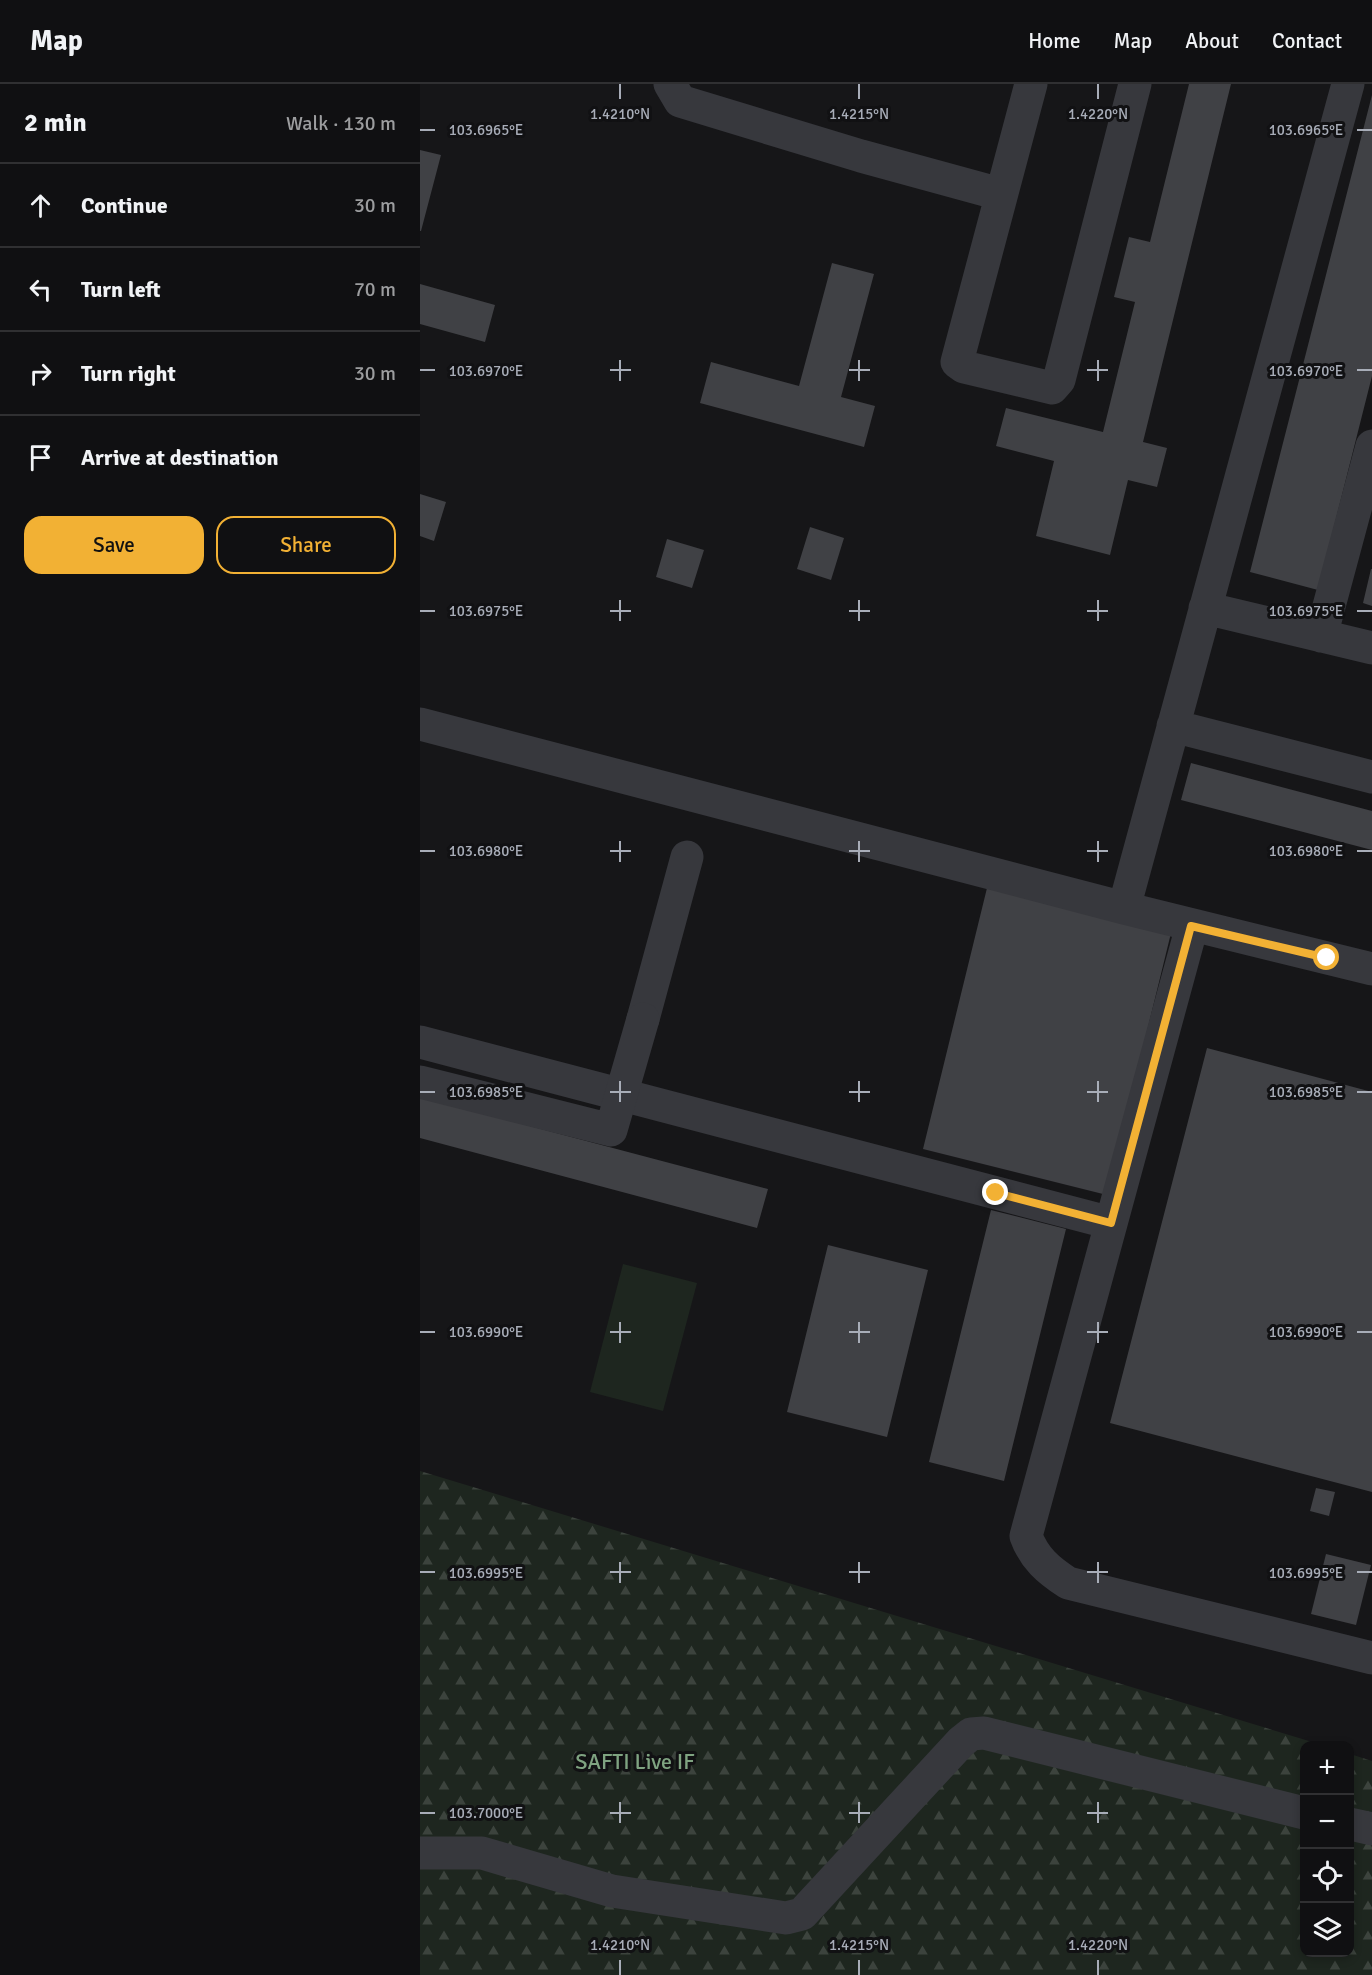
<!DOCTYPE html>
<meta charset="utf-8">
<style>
:root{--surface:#101012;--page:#19191b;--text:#f1f3f6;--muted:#9c9d9f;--line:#303032;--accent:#f2b134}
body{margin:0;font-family:Signika,sans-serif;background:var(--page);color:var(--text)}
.controls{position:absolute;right:18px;bottom:18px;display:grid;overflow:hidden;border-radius:12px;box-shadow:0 3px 9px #0003}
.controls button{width:54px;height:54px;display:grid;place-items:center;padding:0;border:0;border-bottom:2px solid var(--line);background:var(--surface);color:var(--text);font:30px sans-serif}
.stop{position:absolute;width:18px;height:18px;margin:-14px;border:4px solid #f2b134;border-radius:50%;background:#fff}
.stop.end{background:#f2b134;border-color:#fff;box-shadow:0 2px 6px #0008}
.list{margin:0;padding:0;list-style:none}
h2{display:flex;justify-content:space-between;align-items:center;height:78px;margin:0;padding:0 24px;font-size:26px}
h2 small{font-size:20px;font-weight:400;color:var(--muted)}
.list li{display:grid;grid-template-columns:39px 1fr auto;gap:18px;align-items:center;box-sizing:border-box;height:84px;padding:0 24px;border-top:2px solid var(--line)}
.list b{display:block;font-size:22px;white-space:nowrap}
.list em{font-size:20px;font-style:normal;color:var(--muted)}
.actions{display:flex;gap:12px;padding:18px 24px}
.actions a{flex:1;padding:14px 0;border:2px solid var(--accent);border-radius:18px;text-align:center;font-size:21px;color:var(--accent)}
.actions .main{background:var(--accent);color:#111}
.icon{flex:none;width:33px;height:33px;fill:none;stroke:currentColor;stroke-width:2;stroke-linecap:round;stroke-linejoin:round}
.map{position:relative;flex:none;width:952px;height:1891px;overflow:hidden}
header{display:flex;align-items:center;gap:36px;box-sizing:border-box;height:84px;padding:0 30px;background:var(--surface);border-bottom:2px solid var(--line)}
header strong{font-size:28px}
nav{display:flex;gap:33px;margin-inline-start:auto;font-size:21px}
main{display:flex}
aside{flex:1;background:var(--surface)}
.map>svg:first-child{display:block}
.forest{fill:url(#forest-firs)}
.pitch{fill:#1e261f}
.building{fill:#404145}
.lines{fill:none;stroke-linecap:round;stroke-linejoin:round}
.minor{stroke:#37383d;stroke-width:33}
.minor-bridge{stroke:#37383d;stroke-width:33}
.route{stroke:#f2b134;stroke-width:8}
.ticks{fill:none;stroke:#a8adb8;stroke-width:2}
.labels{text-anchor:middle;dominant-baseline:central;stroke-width:6;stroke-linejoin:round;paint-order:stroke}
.park-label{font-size:22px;fill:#7fa381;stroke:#111113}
.ticks-label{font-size:15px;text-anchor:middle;fill:#a8adb8;stroke:#111113;stroke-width:6;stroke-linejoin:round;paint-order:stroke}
</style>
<header>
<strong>Map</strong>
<nav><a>Home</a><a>Map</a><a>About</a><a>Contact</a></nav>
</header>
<main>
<aside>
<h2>2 min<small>Walk · 130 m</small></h2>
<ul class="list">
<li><svg class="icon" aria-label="ahead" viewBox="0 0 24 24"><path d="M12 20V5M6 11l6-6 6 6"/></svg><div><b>Continue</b></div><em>30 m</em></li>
<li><svg class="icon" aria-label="left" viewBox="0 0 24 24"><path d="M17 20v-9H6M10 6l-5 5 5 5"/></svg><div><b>Turn left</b></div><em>70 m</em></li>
<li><svg class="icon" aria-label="right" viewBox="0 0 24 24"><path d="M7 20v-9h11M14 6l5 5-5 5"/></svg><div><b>Turn right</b></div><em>30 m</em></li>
<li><svg class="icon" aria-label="arrive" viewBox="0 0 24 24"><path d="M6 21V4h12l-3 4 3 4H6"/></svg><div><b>Arrive at destination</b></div></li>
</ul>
<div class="actions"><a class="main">Save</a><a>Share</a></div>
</aside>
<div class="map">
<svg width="952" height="1891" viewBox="0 0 952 1891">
<defs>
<pattern id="forest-firs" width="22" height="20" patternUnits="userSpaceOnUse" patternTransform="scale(1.5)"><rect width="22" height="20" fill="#1e261f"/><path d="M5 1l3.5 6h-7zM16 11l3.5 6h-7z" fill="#3c433d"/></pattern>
</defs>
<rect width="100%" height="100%" fill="#161618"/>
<path class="forest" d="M0,1387L902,1661L884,1662V1868H930V1670L952,1677V1891H0Z"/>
<path class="pitch" d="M203,1180L277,1199L243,1327L170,1308Z"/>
<path class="building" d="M769,0H811L723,358L747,364L737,403L708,396L690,471L616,452L634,377L576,362L586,324L683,348L715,218L694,213L709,153L730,158Z
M952,11V292L898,506L830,488Z
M0,66L21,71L1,147H0Z
M412,179L454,190L421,313L455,322L444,363L280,319L291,278L379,302Z
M0,200L75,221L65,258L0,240Z
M0,410L26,418L14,457L0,452Z
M390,443L424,454L411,496L377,485Z
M247,455L284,466L272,504L236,493Z
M951,485H952V522L943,519Z
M771,679L952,727V766L761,716Z
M567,804L751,849L687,1111L503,1065Z
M787,964L952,1008V1408L690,1339Z
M0,1013L348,1105L337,1144L0,1054Z
M571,1126L646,1145L584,1397L509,1378Z
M408,1161L508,1186L467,1353L367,1328Z
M896,1404L915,1408L909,1432L890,1427Z
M906,1470L951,1481L936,1541L891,1530Z"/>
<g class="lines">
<path class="minor" d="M250,0L260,17L441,72L580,110
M611,0L537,278L544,283L632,304L639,296L715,0
M785,524L952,564
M901,552L952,362
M0,640L704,824L952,885
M753,642L952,693
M704,824L928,0
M772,842L606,1452C614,1474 628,1486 648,1499L952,1574
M223,935L267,773
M0,958L691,1139
M930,1740L952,1745
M0,1769H62L192,1807L366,1834L382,1830L541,1658L551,1650L564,1649L884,1729"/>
<path class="minor-bridge" d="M0,998L191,1046L223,935"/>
</g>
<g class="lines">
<path class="route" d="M576,1109L691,1139L771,842L907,874"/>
</g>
<path class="ticks" d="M200,0V15M439,0V15M678,0V15M0,46H15M937,46H952M200,276V297M439,276V297M678,276V297M0,286H15M190,286H211M429,286H450M667,286H688M937,286H952M200,516V537M439,516V537M678,516V537M0,527H15M190,527H211M429,527H450M667,527H688M937,527H952M200,757V778M439,757V778M678,757V778M0,767H15M190,767H211M429,767H450M667,767H688M937,767H952M200,997V1018M439,997V1018M678,997V1018M0,1008H15M190,1008H211M429,1008H450M667,1008H688M937,1008H952M200,1238V1259M439,1238V1259M678,1238V1259M0,1248H15M190,1248H211M429,1248H450M667,1248H688M937,1248H952M200,1478V1499M439,1478V1499M678,1478V1499M0,1488H15M190,1488H211M429,1488H450M667,1488H688M937,1488H952M200,1718V1739M439,1718V1739M678,1718V1739M0,1729H15M190,1729H211M429,1729H450M667,1729H688M200,1876V1891M439,1876V1891M678,1876V1891"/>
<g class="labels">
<g class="park-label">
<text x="215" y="1677">SAFTI Live IF</text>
</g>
</g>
<g class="ticks-label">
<text x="200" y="35">1.4210°N</text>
<text x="439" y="35">1.4215°N</text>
<text x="678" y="35">1.4220°N</text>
<text x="66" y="51">103.6965°E</text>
<text x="886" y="51">103.6965°E</text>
<text x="886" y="292">103.6970°E</text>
<text x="66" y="292">103.6970°E</text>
<text x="66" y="532">103.6975°E</text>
<text x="886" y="532">103.6975°E</text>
<text x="886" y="772">103.6980°E</text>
<text x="66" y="772">103.6980°E</text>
<text x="66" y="1013">103.6985°E</text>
<text x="886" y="1013">103.6985°E</text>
<text x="66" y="1253">103.6990°E</text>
<text x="886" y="1253">103.6990°E</text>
<text x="66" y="1494">103.6995°E</text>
<text x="886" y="1494">103.6995°E</text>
<text x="66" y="1734">103.7000°E</text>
<text x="200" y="1866">1.4210°N</text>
<text x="439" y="1866">1.4215°N</text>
<text x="678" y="1866">1.4220°N</text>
</g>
</svg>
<div class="controls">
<button>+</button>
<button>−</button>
<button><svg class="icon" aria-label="locate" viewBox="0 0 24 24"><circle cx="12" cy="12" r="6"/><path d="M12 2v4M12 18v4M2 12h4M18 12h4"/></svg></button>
<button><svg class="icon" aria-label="layers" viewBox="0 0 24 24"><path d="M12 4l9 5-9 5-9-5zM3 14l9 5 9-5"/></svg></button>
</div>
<div class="stop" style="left:907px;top:874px"></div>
<div class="stop end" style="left:576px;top:1109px"></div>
</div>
</main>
